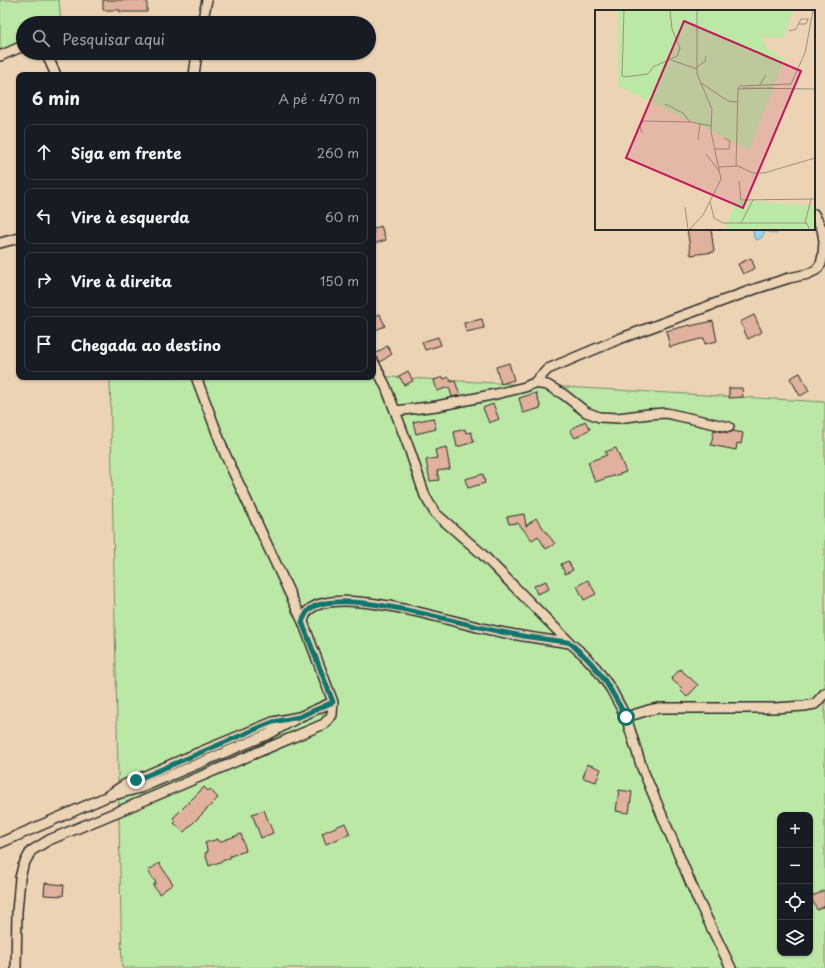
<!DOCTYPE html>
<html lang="pt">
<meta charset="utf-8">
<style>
:root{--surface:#171b24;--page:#242831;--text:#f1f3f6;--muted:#9ea1a6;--line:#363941}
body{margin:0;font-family:"Playpen Sans",sans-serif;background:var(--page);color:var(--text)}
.controls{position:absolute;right:12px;bottom:12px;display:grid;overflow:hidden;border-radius:8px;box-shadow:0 1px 3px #0004}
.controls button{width:36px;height:36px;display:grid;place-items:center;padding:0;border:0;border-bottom:1px solid var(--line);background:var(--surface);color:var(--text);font:20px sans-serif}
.stop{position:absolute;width:12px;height:12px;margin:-9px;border:3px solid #0f766e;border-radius:50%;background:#fff}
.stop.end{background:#0f766e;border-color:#fff;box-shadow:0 1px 4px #0008}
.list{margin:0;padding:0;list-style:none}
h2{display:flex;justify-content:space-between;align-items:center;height:52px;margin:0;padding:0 16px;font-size:17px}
h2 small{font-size:13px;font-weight:400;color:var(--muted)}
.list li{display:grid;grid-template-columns:26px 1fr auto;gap:12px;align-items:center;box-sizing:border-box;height:56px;margin:0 8px 8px;padding:0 8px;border:1px solid var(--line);border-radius:8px}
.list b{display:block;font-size:15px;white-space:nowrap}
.list em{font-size:13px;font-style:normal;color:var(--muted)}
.icon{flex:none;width:22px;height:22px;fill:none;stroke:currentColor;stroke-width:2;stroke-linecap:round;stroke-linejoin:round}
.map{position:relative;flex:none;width:825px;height:968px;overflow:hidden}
.search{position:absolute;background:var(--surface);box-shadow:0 1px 3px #0004;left:16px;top:16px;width:360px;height:44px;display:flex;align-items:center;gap:10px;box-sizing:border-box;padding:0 14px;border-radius:22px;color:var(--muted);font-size:15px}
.panel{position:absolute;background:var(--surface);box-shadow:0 1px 3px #0004;left:16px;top:72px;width:360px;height:308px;border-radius:8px}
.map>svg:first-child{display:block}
.green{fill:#bce8a6;stroke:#748a68;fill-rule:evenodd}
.water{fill:#98d6f9;stroke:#6c92a7}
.building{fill:#e0b19d;stroke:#2b2b2b}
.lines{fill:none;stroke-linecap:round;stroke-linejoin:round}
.minor-casing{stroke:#2b2b2b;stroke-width:12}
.minor{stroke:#ebd3b4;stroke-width:9}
.route{stroke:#0f766e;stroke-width:5}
.inset-road{fill:none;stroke:#9e907d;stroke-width:1}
.view{fill:#c2185b;fill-opacity:0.15;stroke:#c2185b;stroke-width:2}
.inset-edge{fill:none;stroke:#2b2b2b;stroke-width:2}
</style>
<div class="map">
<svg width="825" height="968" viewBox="0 0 825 968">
<rect width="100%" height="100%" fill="#ebd3b4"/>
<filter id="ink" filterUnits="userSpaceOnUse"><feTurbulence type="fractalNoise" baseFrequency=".025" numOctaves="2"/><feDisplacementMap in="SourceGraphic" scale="8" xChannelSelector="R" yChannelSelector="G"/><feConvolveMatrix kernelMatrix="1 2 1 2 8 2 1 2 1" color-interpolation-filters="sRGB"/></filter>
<g filter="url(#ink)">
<path class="green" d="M0,0H59L61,23H23V43L0,51Z
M373,376L825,402V968H122L110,377ZM780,815H810V953H780Z"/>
<path class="water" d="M753,229H783L776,234L765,231L761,238L757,240L754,238Z"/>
<path class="building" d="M103,0H147V12H120V10H103Z
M381,226L386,240L373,244V229Z
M687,229H711L714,252L691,255Z
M751,258L755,268L743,274L738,264Z
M380,314L385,326L373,331V317Z
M754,315L762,332L748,339L740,322Z
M482,319L484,328L466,332L464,323Z
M713,321L717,341L705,344L704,338L670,347L666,331L690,325V326Z
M438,337L441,345L425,350L422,342Z
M387,346L392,354L380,362L375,354Z
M509,363L514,380L501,384L496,367Z
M408,371L413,381L404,385L399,376Z
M800,373L809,391L800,396L790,378Z
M443,377L444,379L449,377L451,382L455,381L460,395L452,397L449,387L437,391L434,380Z
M729,388H742L743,397L729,398Z
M536,393L541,408L523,413L519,398Z
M493,404L499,419L489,423L483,408Z
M433,418L436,429L416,434L413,422Z
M585,421L590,429L575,438L570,430Z
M465,429L466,433L471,432L474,442L457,447L454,432Z
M714,430L728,433L733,431L743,433L741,444L737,443L736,450L711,445Z
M446,447L450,469L437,471L439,480L430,481L426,460L437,458L435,450Z
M616,448L626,472L595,482L588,462L607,455L605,452Z
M483,474L485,483L468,488L465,479Z
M524,514L526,526L536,518L555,544L546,549L538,536L532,540L518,523L509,524L507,517Z
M568,561L573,570L565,574L561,564Z
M588,580L596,594L584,600L577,586Z
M546,581L549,589L537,594L534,586Z
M680,669L698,685L687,697L680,690L682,688L671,679Z
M587,764L601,769L596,782L583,778Z
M204,787L208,791L210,789L218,798L184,832L174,823L176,821L173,818Z
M619,790L632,792L629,813L616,811Z
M264,810L273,833L261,838L252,814Z
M345,823L350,834L326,844L322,833Z
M241,834L246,851L230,856V858L209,866L205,853L208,852L205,843L218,839L219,842Z
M159,863L173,884L159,894L153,885L156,883L148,871Z
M45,883L64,885L63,896L44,895Z
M825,890V906L817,910L811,897Z"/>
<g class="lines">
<g class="minor-casing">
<path id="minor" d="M202,23L207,0
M46,53L56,75
M0,56L23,46
M194,75L197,53
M0,243L19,238
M373,361L386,387L410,451L425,496L435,513L481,553L570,643L584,655L596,668L611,689L626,717L642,768L697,898L731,968
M534,383L547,385L554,389L563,394L586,412L599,417L618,418L649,414L666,413L729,427
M395,411L437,406L496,394L525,387L534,383L548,369L619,339L755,289L789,278L808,274L816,270L821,264L823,255L824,241L822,229L814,214
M303,622C304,617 306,612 310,609C341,586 445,620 482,628C511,635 540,639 570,643
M626,717L649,710L659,708H775L804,706L815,704L825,693
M110,796L140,788L269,734L299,717L333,702
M0,843L106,797L124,785L193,755L273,722L299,717
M16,968L17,912L20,878L23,866L31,851L49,840L124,809L324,724L332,715L333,702L303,622L225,454L196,377"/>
</g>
<use href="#minor" class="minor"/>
</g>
</g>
<g class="lines" filter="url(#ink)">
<path class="route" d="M136,780L263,726L273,722L299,717L333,702L302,622C304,617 306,612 310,609C341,586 459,624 497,631C515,635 533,638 551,640C557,641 565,641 570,643C573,645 576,649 579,651C600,669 613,693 626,717"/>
</g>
<g transform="translate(595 10)">
<rect width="220" height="220" fill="#ebd3b4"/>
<path d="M23,1H198L188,28L167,27L172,39L190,49L154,140L23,76ZM141,190L220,196V219H130Z" fill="#bce8a6"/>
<path class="inset-road" d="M29,1L27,66L30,67L53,64L58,57L82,46L85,38L77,19L75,1M204,14H211L213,9M194,21L201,19L206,9H214M76,50L102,59M102,57L110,51L111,46M106,73L133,91L142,92M164,76L171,65M148,78L220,79M143,79L145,76L196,74L210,43L218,1M143,79L177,78M70,94L88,103L95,112M47,123L45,116L48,111L96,112L116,116M103,130L105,113M120,139H134L135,131L129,128M111,144L124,161M141,156L143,79M124,157L143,156L158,163H169L220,148M144,171L146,190L220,189M115,192L119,208L128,213H212L214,219M90,197L93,219M146,213L158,190M210,213L216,189M95,219L108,205L126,169L116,122L117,99L102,64V1"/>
<path class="view" d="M89,11L206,61L148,198L31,148Z"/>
<rect width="220" height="220" class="inset-edge"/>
</g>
</svg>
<div class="controls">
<button>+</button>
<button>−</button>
<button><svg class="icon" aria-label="locate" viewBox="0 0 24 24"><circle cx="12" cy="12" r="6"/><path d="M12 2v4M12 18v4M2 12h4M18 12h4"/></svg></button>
<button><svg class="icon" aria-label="layers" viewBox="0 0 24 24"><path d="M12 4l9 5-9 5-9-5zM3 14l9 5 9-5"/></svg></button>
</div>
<div class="stop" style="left:626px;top:717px"></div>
<div class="stop end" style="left:136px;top:780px"></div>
<div class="search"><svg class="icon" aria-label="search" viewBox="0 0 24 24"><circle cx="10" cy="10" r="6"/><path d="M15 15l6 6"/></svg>Pesquisar aqui</div>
<section class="panel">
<h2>6 min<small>A pé · 470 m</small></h2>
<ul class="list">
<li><svg class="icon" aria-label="ahead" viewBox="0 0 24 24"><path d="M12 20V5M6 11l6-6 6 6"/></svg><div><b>Siga em frente</b></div><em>260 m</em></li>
<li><svg class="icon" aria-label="left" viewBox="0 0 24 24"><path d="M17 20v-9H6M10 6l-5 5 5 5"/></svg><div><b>Vire à esquerda</b></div><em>60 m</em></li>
<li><svg class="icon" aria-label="right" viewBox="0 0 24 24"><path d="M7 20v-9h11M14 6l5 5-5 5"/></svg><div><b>Vire à direita</b></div><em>150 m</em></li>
<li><svg class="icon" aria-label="arrive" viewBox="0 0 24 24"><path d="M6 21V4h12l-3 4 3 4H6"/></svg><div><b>Chegada ao destino</b></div></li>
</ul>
</section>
</div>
